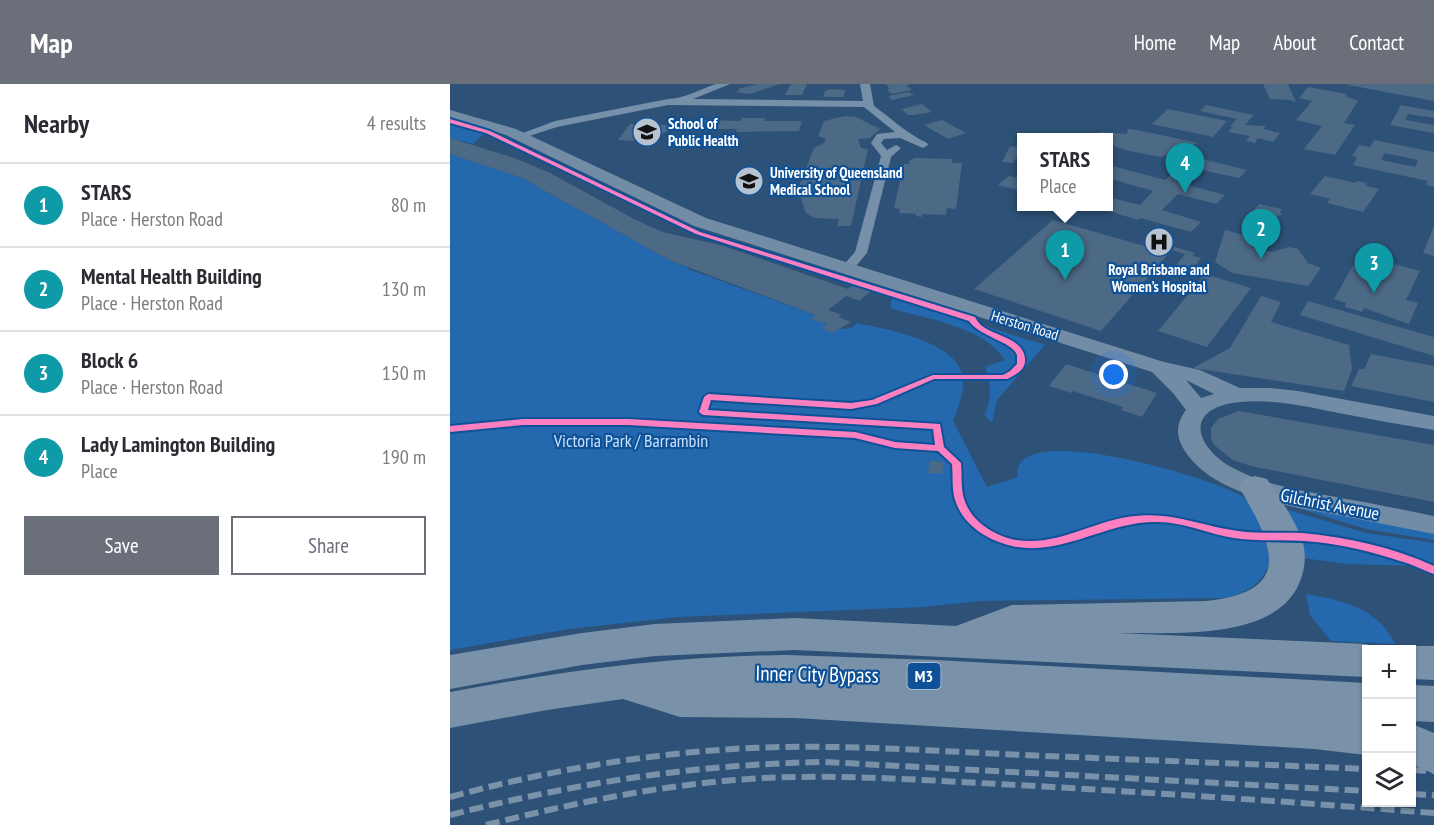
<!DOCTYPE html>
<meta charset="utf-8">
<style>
:root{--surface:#fff;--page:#f2f2f3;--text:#2b2b33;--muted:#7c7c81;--line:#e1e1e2;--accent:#6a6f79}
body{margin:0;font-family:"PT Sans Narrow",sans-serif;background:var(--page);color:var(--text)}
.controls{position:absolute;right:18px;bottom:18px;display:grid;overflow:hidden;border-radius:0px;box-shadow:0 2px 4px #0004}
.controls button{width:54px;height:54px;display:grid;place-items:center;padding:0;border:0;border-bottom:2px solid var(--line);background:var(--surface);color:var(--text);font:30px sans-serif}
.you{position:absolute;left:664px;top:291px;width:21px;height:21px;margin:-15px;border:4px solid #fff;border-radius:50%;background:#1a73e8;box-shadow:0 0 0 9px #1a73e833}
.badge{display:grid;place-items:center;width:39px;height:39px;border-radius:50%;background:var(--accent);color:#fff;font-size:20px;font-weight:700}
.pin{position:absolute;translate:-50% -50px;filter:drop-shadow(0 2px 3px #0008)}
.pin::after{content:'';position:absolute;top:32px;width:21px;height:18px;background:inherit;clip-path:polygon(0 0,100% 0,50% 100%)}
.popup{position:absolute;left:567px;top:49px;width:96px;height:78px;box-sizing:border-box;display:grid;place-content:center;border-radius:0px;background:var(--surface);filter:drop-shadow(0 2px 4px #0005);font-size:20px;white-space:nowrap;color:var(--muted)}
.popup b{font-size:22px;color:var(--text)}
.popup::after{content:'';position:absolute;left:50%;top:100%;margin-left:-12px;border:12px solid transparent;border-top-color:var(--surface)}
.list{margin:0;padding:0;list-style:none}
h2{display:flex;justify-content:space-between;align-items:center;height:78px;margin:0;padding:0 24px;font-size:26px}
h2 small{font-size:20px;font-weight:400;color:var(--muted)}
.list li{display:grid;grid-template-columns:39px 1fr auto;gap:18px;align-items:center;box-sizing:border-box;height:84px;padding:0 24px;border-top:2px solid var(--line)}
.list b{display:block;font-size:22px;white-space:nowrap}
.list p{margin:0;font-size:20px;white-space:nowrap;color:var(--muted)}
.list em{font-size:20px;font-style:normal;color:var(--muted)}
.actions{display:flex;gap:12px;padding:18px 24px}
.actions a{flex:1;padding:14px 0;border:2px solid var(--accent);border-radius:0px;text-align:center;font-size:21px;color:var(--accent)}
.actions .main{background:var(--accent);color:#fff}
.icon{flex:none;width:33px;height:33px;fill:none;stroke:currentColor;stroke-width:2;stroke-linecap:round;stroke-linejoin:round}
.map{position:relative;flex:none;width:984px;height:741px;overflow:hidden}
header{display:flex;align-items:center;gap:36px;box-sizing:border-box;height:84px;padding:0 30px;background:var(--accent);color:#fff}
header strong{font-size:28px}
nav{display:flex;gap:33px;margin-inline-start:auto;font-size:21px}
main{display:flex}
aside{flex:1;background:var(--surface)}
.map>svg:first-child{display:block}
.green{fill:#2468ad}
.building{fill:#4c6986;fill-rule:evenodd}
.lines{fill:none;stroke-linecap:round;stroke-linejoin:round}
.minor{fill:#7790a9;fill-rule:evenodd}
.secondary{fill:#728ca6;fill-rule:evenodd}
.motorway{fill:#7991a9;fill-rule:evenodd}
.rail{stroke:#7991a9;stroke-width:6;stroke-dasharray:14 6;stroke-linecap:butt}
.cycleway-casing{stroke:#0f5196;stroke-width:4}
.cycleway{fill:#ff80c0;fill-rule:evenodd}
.labels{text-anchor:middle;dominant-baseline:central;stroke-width:4.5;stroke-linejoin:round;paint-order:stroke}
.far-poi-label{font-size:15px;font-weight:bold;fill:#fff;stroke:#0f5196;text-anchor:start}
.far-street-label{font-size:15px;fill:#fff;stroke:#0f5196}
.shield{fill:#0f5196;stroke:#b7cbe0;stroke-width:1.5}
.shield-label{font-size:16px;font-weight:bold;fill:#fff}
.park-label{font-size:18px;fill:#c6e2fe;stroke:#0f5196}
.street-label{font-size:18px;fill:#fff;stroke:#0f5196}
.near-street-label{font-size:21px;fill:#fff;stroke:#0f5196}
</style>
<header>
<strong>Map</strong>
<nav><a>Home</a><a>Map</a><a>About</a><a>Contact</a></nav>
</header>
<main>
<aside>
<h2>Nearby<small>4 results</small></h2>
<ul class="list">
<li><span class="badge" style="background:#0f9aa8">1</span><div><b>STARS</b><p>Place · Herston Road</p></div><em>80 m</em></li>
<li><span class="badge" style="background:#0f9aa8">2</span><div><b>Mental Health Building</b><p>Place · Herston Road</p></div><em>130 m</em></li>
<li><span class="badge" style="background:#0f9aa8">3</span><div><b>Block 6</b><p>Place · Herston Road</p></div><em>150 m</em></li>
<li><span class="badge" style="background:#0f9aa8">4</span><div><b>Lady Lamington Building</b><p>Place</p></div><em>190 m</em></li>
</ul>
<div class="actions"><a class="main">Save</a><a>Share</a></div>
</aside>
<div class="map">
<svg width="984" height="741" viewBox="0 0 984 741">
<rect width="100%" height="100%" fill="#2e5277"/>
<path class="green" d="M0,39L35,49L23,60L0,54Z
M0,70L72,94L219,176L239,184L238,185L365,231L362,235L377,240L372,244L382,248C391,242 400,248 407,239C436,245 512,258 513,296C514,310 508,324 503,337L537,403L568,393C557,332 769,395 795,414C801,419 822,460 822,467C822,470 821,473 820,476C815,499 797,509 775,514L530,517L473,523L228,533L119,545L0,566Z
M435,209L510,233L529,248L559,262L566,268L568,275L564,285L570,288L576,278C576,252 541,255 529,240L595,261L547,316L542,339L534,330C542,322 541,294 535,283L555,276C533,242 476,235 440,224L442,214L433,211Z
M835,420L984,448V456L916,445Z
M832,424L916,449L984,459V481C942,463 894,453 848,449L851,456L880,460L967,482L898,480L853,474Z
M856,510C891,516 929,524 945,560L881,557L860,531Z"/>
<path class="building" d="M307,0H330L300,10L283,8L289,7L288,5Z
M341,0H357L352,11H335Z
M436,0H461L456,2L462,6L442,10L437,6L440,5Z
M813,0H838L846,18L840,16L820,15Z
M898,0H984V17L898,1Z
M858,3L897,10L895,12L908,17L894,39L905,41L885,71L854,65L872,42L846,36L862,17L849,14Z
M380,5L396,6L393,13H373L375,7Z
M459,8L464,11L442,16L438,12Z
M472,20L482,28L464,31H458L452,25Z
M756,21L804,31L795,41L816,42L813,45L830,49L823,58L808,54L805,59L796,57L800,52L778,48L783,43L780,42L787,35L750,27Z
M951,21L984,27V34L958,30L955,36L984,41V49L940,41Z
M718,25L777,37L763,53L702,40Z
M395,32L406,33L430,45L420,54L408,55L411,64L418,65L401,142H387L389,135L364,134L356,129L348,105L364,64L374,59L376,55L368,52L374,37Z
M292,34H315L314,37H352L349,47L286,48L287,45H249L254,36L291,37Z
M492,36L516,49L498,55L474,41Z
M180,40L223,41L218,47L205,52L188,57L168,56Z
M678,45L687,46L748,59L737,63L744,64L710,73L675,66L658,60V53H648L649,48L677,50Z
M0,54L67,75L100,89L184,135L212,148L274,162L398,205L403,201L421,207L409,217L396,212L378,226L392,231L388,233L401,238L382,249L372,244L377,240L361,235L365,231L219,176L72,94L0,70Z
M924,56L984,68V103L976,101L978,97L903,81L907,73L902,72L909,61L920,63ZM935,69L968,76L965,83L931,76Z
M560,62L572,63V75L566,74L563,79L552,78Z
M739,72L797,86L789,94L751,86L737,101L775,111L766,120L728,110L712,126L751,138L741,148L690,134L688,136L646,123L658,122V113L690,121L703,107L658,94V85L662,82L715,96Z
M465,74L503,75L502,79H512L506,125L497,124L496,131L472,130V133L466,132V130L449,129L450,125L444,124L454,80H459L460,76Z
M559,92L572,95V107L548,101Z
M875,92L906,99L907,97L917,99L916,102L929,105L913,128L877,119L880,115L860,110Z
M809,120L831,125L830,128L832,130L823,135L814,132L811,137L798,133Z
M603,136L719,169L651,247L524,205Z
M984,142V172L973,169Z
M775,146L802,153L818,154L816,167L821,168L839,163L848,165L858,179L871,184L858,202L782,189L765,178Z
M725,163L745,169L742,172L751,174L740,188L724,184L735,170L722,166Z
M914,172L970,187L956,216L968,219L959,240L914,224L912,228L895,223L896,219L884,215L903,181L908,183Z
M755,190L801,204L757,263L708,247Z
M811,212L831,218L821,238L899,261L902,285L894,307L743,284L780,264Z
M858,217L984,253V272L850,231Z
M921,270L984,282V318L901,302L909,285H914Z
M616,280L707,309L692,333L671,326L673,323L623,307L621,309L599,302Z
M789,327L984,361V418L801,382L783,376L764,361L761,354V344L768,335Z
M480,377L494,378L492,390L478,389Z"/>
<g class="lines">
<path class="minor" d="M266,0H280L243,15L413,17L410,0H420L424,22C442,35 456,49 477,59L478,61L473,64L450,54L434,55L431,59L437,66L446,61L451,64L441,73L417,169L401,188H391L390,185L405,168L431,72L421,59L427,50L445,48L414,23L218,21L107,43L70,55L65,52L105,37L218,15C234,15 250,5 266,0Z"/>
<path class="secondary" d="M0,26L66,45L256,134L714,278L750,286L790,304H820L848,307L984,332V346C954,341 924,336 894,330C858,323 819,313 782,319C733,328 748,364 781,383C813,401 850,406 886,413C919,419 951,425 984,432V450C957,445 930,439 903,434C849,423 763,415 733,364C725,350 727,338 736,326L723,309L702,288L244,142L56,51L0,34ZM736,296L764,310L751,314Z"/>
<path class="motorway" d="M805,392L817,395C830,415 846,436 853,459C857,475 854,490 847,504C818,558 718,548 667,549L916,560L930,566H916V593L345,566L205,572L132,581L0,605V571L132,549L205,540L345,534L506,542L562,521L756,517C847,508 822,459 789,403L793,395Z
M962,562H984V596L962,595V566H953Z
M336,571L486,576L916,599V671L864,665L345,634L230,633L173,615L97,626L0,644V608C112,587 222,572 336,571Z
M962,601L984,602V638L962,637Z
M962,640L984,649V690L962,680Z"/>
<path class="rail" d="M962,686L984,687
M962,710L984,711
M0,713C99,686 199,669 301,664C392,660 483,667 574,671C688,676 802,680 916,685
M0,731C126,699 245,680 375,678L916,707
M36,741C127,718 220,699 314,694C399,690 484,697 568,701C707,709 845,718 984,729"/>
<g class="cycleway-casing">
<path id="cycleway" d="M0,35L40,47L250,148L525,233C528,238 530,241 535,244C548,252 574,256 575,275C576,286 565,291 557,295H484L427,320L401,325L261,316L258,326L490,340L494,363L511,379C512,390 511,400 513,411C518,434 539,449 561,455C605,465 643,436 685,432C723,428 751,442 788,447C809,450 831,448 852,449C896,453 943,463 984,482V490C973,486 962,480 950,477C923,468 894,461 866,458C839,455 811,458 784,454C758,450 732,437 704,438C655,438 608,475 558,461C533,454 510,438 504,412C502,401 503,391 502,380L488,367L445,364L405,354L178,341H73L0,348V342L73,335H178L405,348L445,358L485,361L483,345L253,331L249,328L254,313L258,310L401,319L422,316L483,291H553L560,287L567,280C567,278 567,273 567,271C563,258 530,253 519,237L246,150L36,49L0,39Z"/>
</g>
<use href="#cycleway" class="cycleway"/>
</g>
<defs>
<g id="university-disc" transform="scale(1.5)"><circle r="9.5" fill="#b6c2cf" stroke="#0f5196"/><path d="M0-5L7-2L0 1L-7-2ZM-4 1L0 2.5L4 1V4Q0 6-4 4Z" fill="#111"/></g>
<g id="hospital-disc" transform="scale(1.5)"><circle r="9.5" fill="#b6c2cf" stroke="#0f5196"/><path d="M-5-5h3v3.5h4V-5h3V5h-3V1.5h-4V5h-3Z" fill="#111"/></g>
</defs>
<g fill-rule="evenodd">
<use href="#university-disc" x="197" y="48"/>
<use href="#university-disc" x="299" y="97"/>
<use href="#hospital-disc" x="709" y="158"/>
</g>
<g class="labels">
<g class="far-poi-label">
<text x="218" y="39">School of<tspan x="218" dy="17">Public Health</tspan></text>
<text x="320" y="88">University of Queensland<tspan x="320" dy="17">Medical School</tspan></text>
<text x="709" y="185" text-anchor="middle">Royal Brisbane and<tspan x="709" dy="17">Women’s Hospital</tspan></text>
</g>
<g class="far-street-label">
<text transform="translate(575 241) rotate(17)">Herston Road</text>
</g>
<rect class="shield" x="457.5" y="579" width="33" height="26" rx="4.5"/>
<g class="shield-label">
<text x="474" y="592">M3</text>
</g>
<g class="park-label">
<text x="181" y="356">Victoria Park / Barrambin</text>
</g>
<g class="street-label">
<text transform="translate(880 420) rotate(11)">Gilchrist Avenue</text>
</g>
<g class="near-street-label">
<text transform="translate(367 590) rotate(1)">Inner City Bypass</text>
</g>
</g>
</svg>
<div class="controls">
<button>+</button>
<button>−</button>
<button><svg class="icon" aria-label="layers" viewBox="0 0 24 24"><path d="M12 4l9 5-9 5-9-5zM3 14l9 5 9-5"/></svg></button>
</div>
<div class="you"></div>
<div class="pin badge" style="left:615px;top:196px;background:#0f9aa8">1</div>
<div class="popup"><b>STARS</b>Place</div>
<div class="pin badge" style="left:811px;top:175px;background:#0f9aa8">2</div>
<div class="pin badge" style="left:924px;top:209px;background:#0f9aa8">3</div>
<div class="pin badge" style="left:735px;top:109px;background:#0f9aa8">4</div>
</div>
</main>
